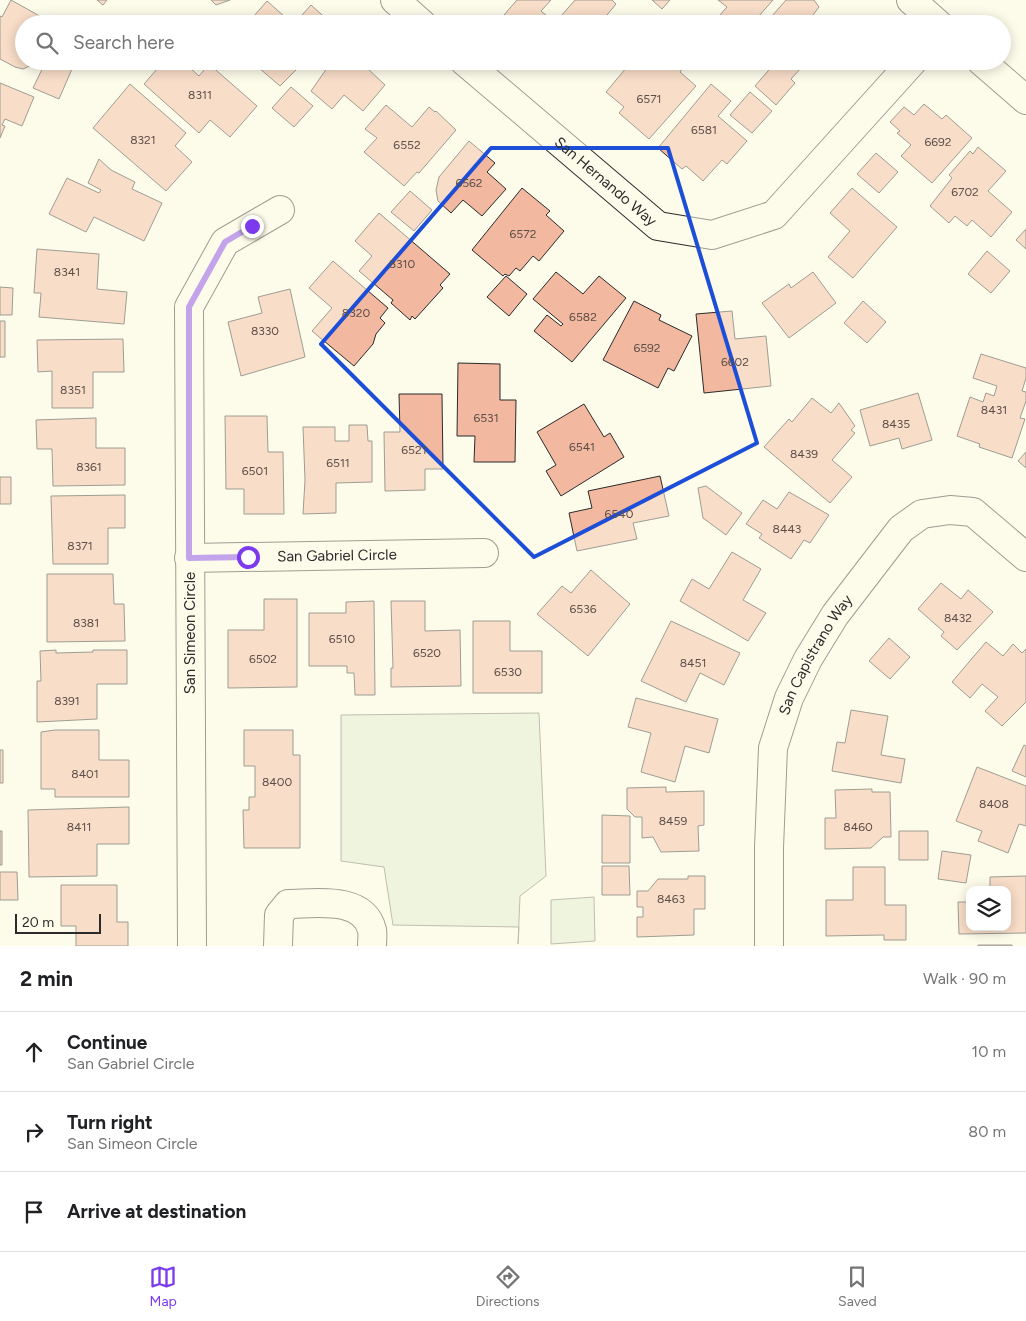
<!DOCTYPE html>
<meta charset="utf-8">
<style>
:root{--surface:#fff;--page:#f6f6f6;--text:#202124;--muted:#757577;--line:#e0e0e0;--accent:#7c3aed}
body{margin:0;font-family:Figtree,sans-serif;background:var(--page);color:var(--text)}
.controls{position:absolute;right:15px;bottom:15px;display:grid;overflow:hidden;border-radius:10px;box-shadow:0 2px 12px #0003}
.controls button{width:45px;height:45px;display:grid;place-items:center;padding:0;border:0;border-bottom:1px solid var(--line);background:var(--surface);color:var(--text);font:25px sans-serif}
.scale{position:absolute;left:15px;bottom:12px;width:86px;box-sizing:border-box;padding-left:5px;border:2px solid #2b2b2b;border-top:0;font-size:14px;line-height:18px;white-space:nowrap;color:#2b2b2b;-webkit-text-stroke:4px #fdfbea;paint-order:stroke}
.stop{position:absolute;width:15px;height:15px;margin:-11px;border:4px solid #7c3aed;border-radius:50%;background:#fff}
.stop.end{background:#7c3aed;border-color:#fff;box-shadow:0 1px 5px #0008}
.list{margin:0;padding:0;list-style:none}
h2{display:flex;justify-content:space-between;align-items:center;height:65px;margin:0;padding:0 20px;font-size:21px}
h2 small{font-size:16px;font-weight:400;color:var(--muted)}
.list li{display:grid;grid-template-columns:32px 1fr auto;gap:15px;align-items:center;box-sizing:border-box;height:80px;padding:0 20px;border-top:1px solid var(--line)}
.list b{display:block;font-size:19px;white-space:nowrap}
.list p{margin:0;font-size:16px;white-space:nowrap;color:var(--muted)}
.list em{font-size:16px;font-style:normal;color:var(--muted)}
.icon{flex:none;width:28px;height:28px;fill:none;stroke:currentColor;stroke-width:2;stroke-linecap:round;stroke-linejoin:round}
.map{position:relative;flex:none;width:1026px;height:946px;overflow:hidden}
.search{position:absolute;background:var(--surface);box-shadow:0 2px 12px #0003;left:15px;right:15px;top:15px;height:55px;display:flex;align-items:center;gap:12px;box-sizing:border-box;padding:0 18px;border-radius:28px;color:var(--muted);font-size:19px}
.sheet{height:305px;background:var(--surface)}
nav{display:flex;justify-content:space-around;align-items:center;box-sizing:border-box;height:70px;border-top:1px solid var(--line);background:var(--surface);font-size:14px;color:var(--muted)}
nav a{display:grid;justify-items:center;gap:2px}
nav .on{color:var(--accent)}
.map>svg:first-child{display:block}
.green{fill:#deebd1;stroke:#74746e}
.building{fill:#f2b8a0;stroke:#2b2b2b}
.lines{fill:none;stroke-linecap:round;stroke-linejoin:round}
.minor-casing{stroke:#2b2b2b;stroke-width:30}
.minor{stroke:#fdfbea;stroke-width:28}
.route{stroke:#7c3aed;stroke-width:6}
.marked{fill:none;stroke:#1d4ed8;stroke-width:4;stroke-linejoin:round}
.labels{text-anchor:middle;dominant-baseline:central;stroke-width:4;stroke-linejoin:round;paint-order:stroke}
.number-label{font-size:12px;fill:#5d4e48}
.street-label{font-size:15px;fill:#2b2b2b;stroke:#fdfbea}
</style>
<div class="map">
<svg width="1026" height="946" viewBox="0 0 1026 946">
<rect width="100%" height="100%" fill="#fdfbea"/>
<path class="green" d="M539,713L546,876L520,896L518,944L519,927L393,925L384,867L341,861V715Z
M594,897L595,941L551,944V900Z"/>
<path class="building" d="M11,0L54,24H24V61H40L23,69L15,67L0,59V16L2,17Z
M97,0H107L103,5Z
M211,0H230L216,5Z
M517,0H551L541,11L547,16L540,24H514L504,15Z
M575,0H612L616,4L603,20L607,24H554Z
M652,0H670L662,9Z
M718,0H773L752,24H712L727,7Z
M786,0H814L819,7L813,15L821,24H765Z
M267,1L293,24H247Z
M311,5L332,24H294Z
M207,15L216,24H199Z
M46,61H53L72,69L59,99L33,88Z
M164,61H182L199,76L209,64L257,106L230,137L210,120L199,133L144,84Z
M265,61H305L280,86L259,68Z
M332,61H373L367,68L385,85L363,111L344,95L332,109L311,91Z
M597,61H612L606,69Z
M632,61H689L680,72L696,86L649,139L619,113L624,107L606,92Z
M786,61H795L802,67L791,79L795,83L776,105L755,86L774,64L779,69Z
M0,83L34,97L22,126L5,119L2,125L5,126L0,138Z
M130,84L186,133L175,146L192,162L166,191L93,128Z
M711,84L731,101L718,116L747,141L727,164L722,160L703,181L686,166L682,169L658,148Z
M291,87L313,106L294,127L272,108Z
M750,92L772,111L752,133L730,115Z
M924,104L942,119L946,115L972,138L932,183L901,156L911,145L897,133L900,131L890,122L904,107L914,115Z
M386,105L412,127L429,107L435,112L436,111L456,130L419,173L417,172L404,186L364,152L377,138L365,129Z
M469,141L495,163L487,172L506,189L482,216L463,200L451,213L438,201L436,190L439,177Z
M978,147L1006,171L988,191L1012,212L991,237L972,220L967,226L955,216L949,223L930,206L952,178L949,175L970,151L973,154Z
M876,153L898,172L879,193L857,174Z
M99,159L111,170L135,182L132,189L162,203L144,241L94,217L86,232L49,214L67,178L99,193L101,190L88,183Z
M522,188L550,211L546,215L564,231L539,261L533,256L520,271L516,268L509,276L505,274L503,276L472,250Z
M852,188L897,227L853,278L828,257L850,231L830,213Z
M410,191L432,210L414,231L391,212Z
M379,213L450,274L440,285L443,288L415,319L412,316L410,320L391,303L393,300L359,271L372,256L355,241Z
M1026,229V249L1016,240Z
M37,249L99,254L97,289L127,292L124,324L39,317L41,293H34Z
M987,251L1010,271L991,293L968,274Z
M333,261L388,308L380,318L385,323L376,334L373,344L354,366L312,331L332,308L309,288Z
M556,272L583,294L599,276L626,298L572,362L534,331L547,315L561,326L563,324L533,299Z
M813,272L836,303L789,338L762,303L789,284L791,288Z
M506,276L527,294L509,316L487,297Z
M0,287L13,288L12,315H0Z
M290,289L305,357L241,376L228,322L262,313L258,297Z
M634,301L661,315L659,320L692,336L674,371L668,368L658,388L603,360Z
M863,301L886,322L867,343L844,323Z
M732,311L735,339L766,336L771,386L704,393L696,314Z
M0,321H5V357H0Z
M123,339L124,372H93V408H52V371L38,372L37,340Z
M981,354L1026,368V378L1022,391L1026,392V401L1020,418L1025,419L1012,458L979,447L980,444L957,436L970,397L983,402L986,393L994,396L997,386L973,378Z
M458,363L500,364V400H516L515,462H474L475,436H457Z
M918,393L932,440L902,449L899,438L870,446L860,410Z
M399,394H442L443,469H425V490L385,491L384,432H400Z
M812,398L831,413L839,403L855,426L851,430L855,433L832,460L852,477L830,503L764,447L789,419L792,422Z
M584,404L604,437L610,433L624,457L561,496L546,471L556,465L537,432Z
M225,416H267L268,452H283L284,514H244V489H226Z
M96,418V448H125V485L53,486L52,449H37L36,420Z
M349,425H367L368,441H372V482L336,483V513L303,514L305,480L303,427H335V441H349Z
M1026,452V468L1018,461Z
M660,476L669,516L633,523L637,539L577,551L569,513L592,508L588,491Z
M0,477H11V504H0Z
M706,486L742,513L726,535L703,518L698,488Z
M789,492L829,515L810,543L804,540L791,559L759,538L762,534L746,524L763,500L777,509Z
M125,495V528H108V564H53L51,496Z
M732,552L761,569L743,600L766,613L748,641L680,601L692,579L709,589Z
M591,570L630,604L588,656L537,614L562,586L571,593Z
M47,574H113L114,604H124L125,641L47,642Z
M941,583L961,599L968,590L993,612L957,650L941,636L944,632L918,609Z
M264,599H297V687L228,688V630H264Z
M374,601L375,695H355L354,673H347V666H309V613H346V602Z
M391,601H425V631L460,630L461,686L391,687V668H393Z
M473,621H510V651H542V693H473Z
M671,621L740,653L724,685L700,673L686,702L641,681Z
M889,638L910,657L890,679L869,661Z
M986,642L1003,656L1013,644L1022,653L1026,649V702L1002,726L985,711L998,697L982,684L970,698L952,682Z
M56,650V653L93,652V650H127V684H97V719L37,722V681H41L40,651Z
M636,698L718,719L709,753L685,746L675,782L641,772L651,733L628,727Z
M851,710L888,716L881,755L905,759L901,783L832,771L837,742L845,743Z
M55,730H99V760H129V797H55V789H41V732Z
M244,730H293V755H300V848H244L243,810H249V797H255V766H244Z
M1024,745L1026,746V777L1012,771Z
M0,750H3V783H0Z
M977,767L1026,786V826L1019,824L1008,853L978,841L982,831L956,821Z
M666,787V792L704,791V825L698,826L699,851L661,852L653,837L642,838V817H635L627,809V788Z
M872,789V792H890L891,837H883L871,848L825,849V818H836L835,790Z
M129,807V844H97V876L29,877L28,810Z
M602,815L630,816V863H602Z
M0,831H2V865H0Z
M899,831H928V860H899Z
M942,851L971,855L966,883L938,879Z
M602,866H629L630,895H602Z
M853,867H885V905H906V940H884V935L826,936V900H853Z
M0,872H17L18,900H0Z
M688,876H705V909H694V935L637,937V917H643V907H637V891H648L658,879H688Z
M1026,876V933L959,934L958,902H970V927H1007V890H990V877Z
M61,885H117V922H128V946H76V926H61Z
M978,945H1012V946H978Z"/>
<g class="lines">
<g class="minor-casing">
<g id="minor">
<path d="M395,0L422,24"/>
<path d="M911,0L938,24"/>
<path id="s1" d="M464,61L658,226L712,235L774,215L913,61"/>
<path d="M981,61L1026,100"/>
<path id="s2" d="M189,558L484,553"/>
<path d="M192,946L189,307L225,242L280,210"/>
<path d="M278,946L279,915L288,904C314,904 363,895 372,930C373,935 372,941 372,946"/>
<path id="s3" d="M769,946V848L773,748L789,698L808,659L835,615L901,529L922,514L950,510L973,512L1026,557"/>
</g>
</g>
<use href="#minor" class="minor"/>
</g>
<g class="lines">
<path class="route" d="M248,557L189,558V307L225,242L252,226"/>
</g>
<path d="M0 0H1026V946H0ZM491,148H668L757,443L534,557L321,344Z" fill="#fdfbea" fill-opacity=".55" fill-rule="evenodd"/>
<path class="marked" d="M491,148H668L757,443L534,557L321,344Z"/>
<g class="labels">
<g class="number-label">
<text x="200" y="95">8311</text>
<text x="649" y="99">6571</text>
<text x="704" y="130">6581</text>
<text x="143" y="140">8321</text>
<text x="938" y="142">6692</text>
<text x="407" y="145">6552</text>
<text x="469" y="183">6562</text>
<text x="965" y="192">6702</text>
<text x="523" y="234">6572</text>
<text x="402" y="264">8310</text>
<text x="67" y="272">8341</text>
<text x="356" y="313">8320</text>
<text x="583" y="317">6582</text>
<text x="265" y="331">8330</text>
<text x="647" y="348">6592</text>
<text x="735" y="362">6602</text>
<text x="73" y="390">8351</text>
<text x="994" y="410">8431</text>
<text x="486" y="418">6531</text>
<text x="896" y="424">8435</text>
<text x="582" y="447">6541</text>
<text x="414" y="450">6521</text>
<text x="804" y="454">8439</text>
<text x="338" y="463">6511</text>
<text x="89" y="467">8361</text>
<text x="255" y="471">6501</text>
<text x="619" y="514">6540</text>
<text x="787" y="529">8443</text>
<text x="80" y="546">8371</text>
<text x="583" y="609">6536</text>
<text x="958" y="618">8432</text>
<text x="86" y="623">8381</text>
<text x="342" y="639">6510</text>
<text x="427" y="653">6520</text>
<text x="263" y="659">6502</text>
<text x="693" y="663">8451</text>
<text x="508" y="672">6530</text>
<text x="67" y="701">8391</text>
<text x="85" y="774">8401</text>
<text x="277" y="782">8400</text>
<text x="994" y="804">8408</text>
<text x="673" y="821">8459</text>
<text x="79" y="827">8411</text>
<text x="858" y="827">8460</text>
<text x="671" y="899">8463</text>
</g>
<g class="street-label">
<text stroke="none"><textPath href="#s1" startOffset="186">San Hernando Way</textPath></text>
<text stroke="none"><textPath href="#s2" startOffset="148">San Gabriel Circle</textPath></text>
<text transform="translate(190 633) rotate(-90)">San Simeon Circle</text>
<text stroke="none"><textPath href="#s3" startOffset="301">San Capistrano Way</textPath></text>
</g>
</g>
</svg>
<div class="controls">
<button><svg class="icon" aria-label="layers" viewBox="0 0 24 24"><path d="M12 4l9 5-9 5-9-5zM3 14l9 5 9-5"/></svg></button>
</div>
<div class="scale">20 m</div>
<div class="stop" style="left:248px;top:557px"></div>
<div class="stop end" style="left:252px;top:226px"></div>
<div class="search"><svg class="icon" aria-label="search" viewBox="0 0 24 24"><circle cx="10" cy="10" r="6"/><path d="M15 15l6 6"/></svg>Search here</div>
</div>
<section class="sheet">
<h2>2 min<small>Walk · 90 m</small></h2>
<ul class="list">
<li><svg class="icon" aria-label="ahead" viewBox="0 0 24 24"><path d="M12 20V5M6 11l6-6 6 6"/></svg><div><b>Continue</b><p>San Gabriel Circle</p></div><em>10 m</em></li>
<li><svg class="icon" aria-label="right" viewBox="0 0 24 24"><path d="M7 20v-9h11M14 6l5 5-5 5"/></svg><div><b>Turn right</b><p>San Simeon Circle</p></div><em>80 m</em></li>
<li><svg class="icon" aria-label="arrive" viewBox="0 0 24 24"><path d="M6 21V4h12l-3 4 3 4H6"/></svg><div><b>Arrive at destination</b></div></li>
</ul>
</section>
<nav>
<a class="on"><svg class="icon" aria-label="map" viewBox="0 0 24 24"><path d="M3 6l6-2 6 2 6-2v14l-6 2-6-2-6 2zM9 4v14M15 6v14"/></svg>Map</a>
<a><svg class="icon" aria-label="directions" viewBox="0 0 24 24"><path d="M12 3l9 9-9 9-9-9zM9 14v-3h6M13 9l2 2-2 2"/></svg>Directions</a>
<a><svg class="icon" aria-label="saved" viewBox="0 0 24 24"><path d="M7 4h10v16l-5-4-5 4z"/></svg>Saved</a>
</nav>
